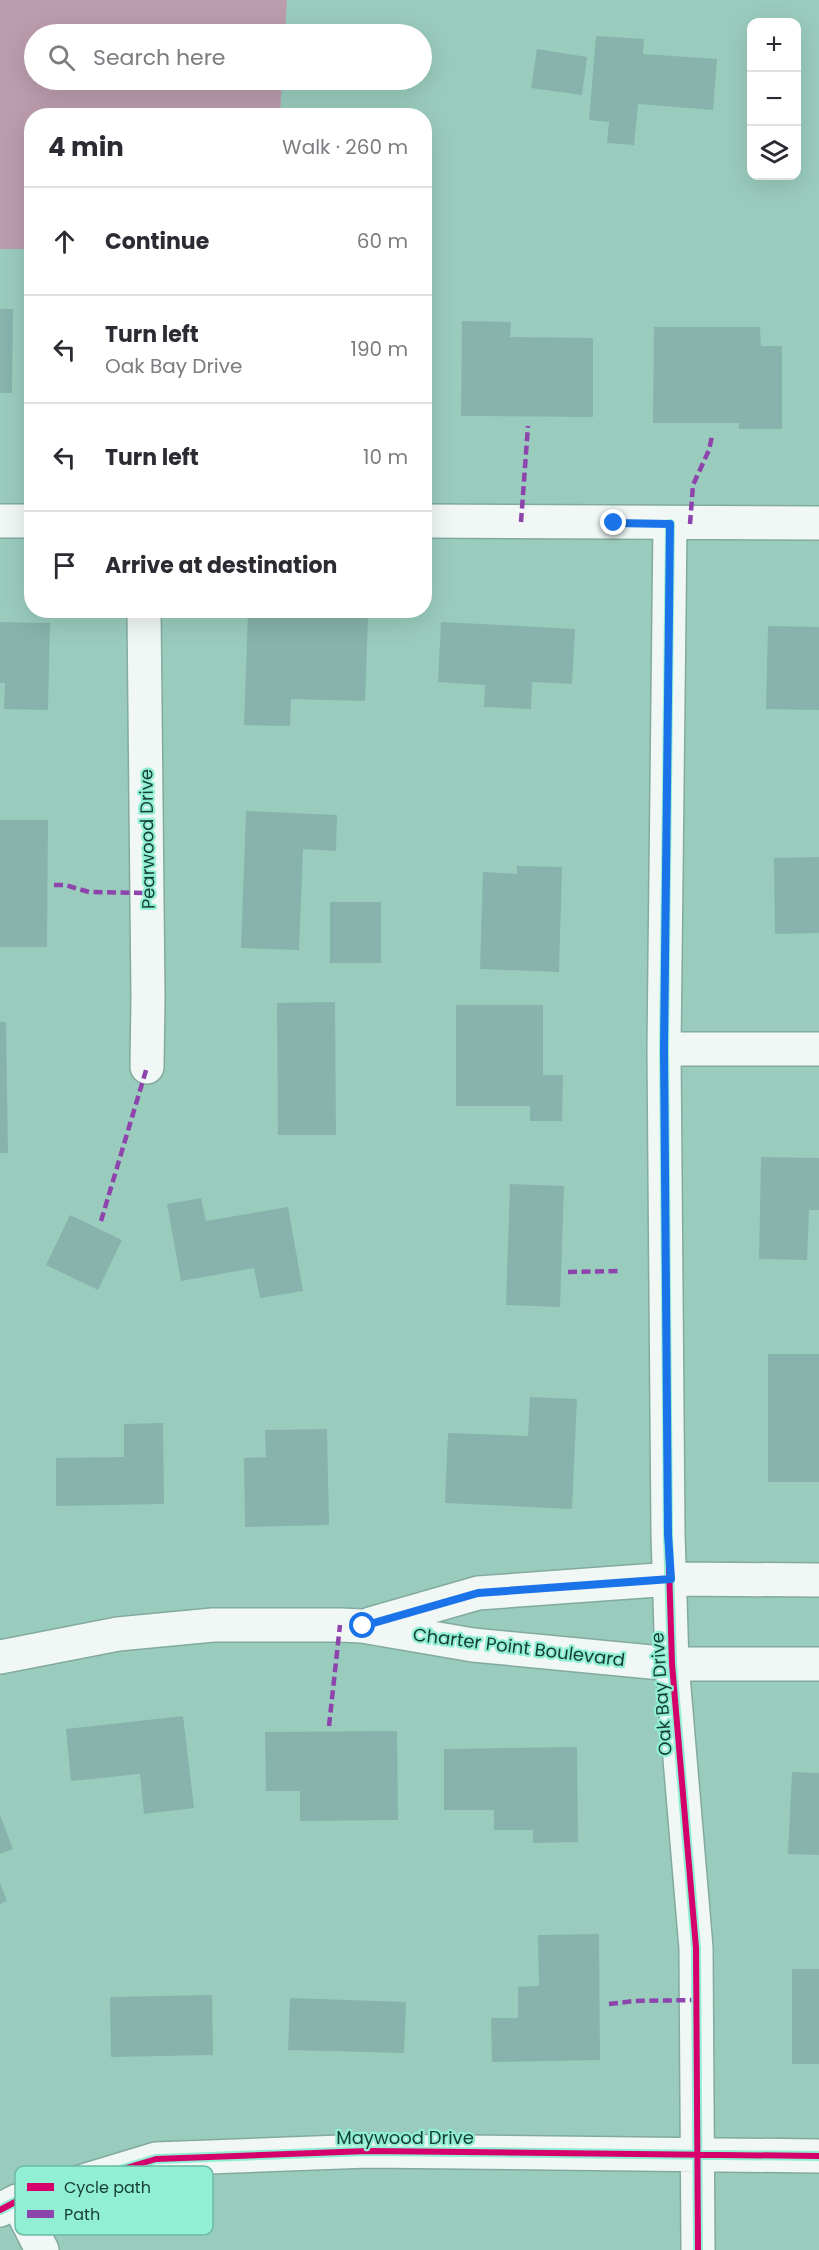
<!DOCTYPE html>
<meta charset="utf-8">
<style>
:root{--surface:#fff;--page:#f7f7f7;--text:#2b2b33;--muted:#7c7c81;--line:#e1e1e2}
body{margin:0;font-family:Poppins,sans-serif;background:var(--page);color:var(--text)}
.controls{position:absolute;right:18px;top:18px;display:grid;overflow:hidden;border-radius:12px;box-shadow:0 6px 24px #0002}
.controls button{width:54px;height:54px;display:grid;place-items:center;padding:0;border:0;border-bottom:2px solid var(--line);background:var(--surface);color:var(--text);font:30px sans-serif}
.stop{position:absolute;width:18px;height:18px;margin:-14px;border:4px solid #1a73e8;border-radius:50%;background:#fff}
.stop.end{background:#1a73e8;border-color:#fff;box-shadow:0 2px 6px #0008}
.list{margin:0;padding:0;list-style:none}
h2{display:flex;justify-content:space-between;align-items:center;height:78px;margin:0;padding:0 24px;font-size:26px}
h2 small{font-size:20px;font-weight:400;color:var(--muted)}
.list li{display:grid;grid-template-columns:39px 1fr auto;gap:18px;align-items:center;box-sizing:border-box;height:108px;padding:0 24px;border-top:2px solid var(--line)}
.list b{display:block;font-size:22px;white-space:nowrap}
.list p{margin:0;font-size:20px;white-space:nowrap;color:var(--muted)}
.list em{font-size:20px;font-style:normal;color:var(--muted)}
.icon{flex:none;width:33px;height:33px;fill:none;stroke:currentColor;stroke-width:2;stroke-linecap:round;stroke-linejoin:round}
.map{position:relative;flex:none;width:819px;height:2250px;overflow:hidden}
.search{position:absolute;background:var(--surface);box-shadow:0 6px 24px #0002;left:24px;top:24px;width:408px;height:66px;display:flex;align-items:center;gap:15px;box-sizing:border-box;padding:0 21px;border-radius:33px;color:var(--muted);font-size:22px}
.panel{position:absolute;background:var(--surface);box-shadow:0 6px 24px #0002;left:24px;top:108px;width:408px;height:510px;border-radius:24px}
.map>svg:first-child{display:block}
.forest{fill:#bc9dae}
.building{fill:#87b3ac}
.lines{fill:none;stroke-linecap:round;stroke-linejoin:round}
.minor-casing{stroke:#82aa9f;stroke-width:36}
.minor{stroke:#f0f7f5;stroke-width:33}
.quiet{stroke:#8e44ad;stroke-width:4.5;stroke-dasharray:9 4.5;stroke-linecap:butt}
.cycleway-casing{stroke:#91efd4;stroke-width:10}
.cycleway{stroke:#d6006c;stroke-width:6}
.route{stroke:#1a73e8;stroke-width:8}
.labels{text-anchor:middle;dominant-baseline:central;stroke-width:4.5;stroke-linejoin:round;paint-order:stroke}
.street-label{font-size:18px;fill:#153e33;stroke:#91efd4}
.key{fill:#91efd4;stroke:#6cbaa4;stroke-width:1.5}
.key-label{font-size:16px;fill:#153e33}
</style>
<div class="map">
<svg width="819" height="2250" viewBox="0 0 819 2250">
<rect width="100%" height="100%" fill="#9accbe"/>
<path class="forest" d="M0,0H287L285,34H34V80H282L280,115L32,116L31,249H0Z"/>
<path class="building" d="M596,36L644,39L643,54L717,59L713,110L638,104L634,145L607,143L609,122L589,120Z
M537,49L587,57L582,95L531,88Z
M0,309H13L12,393H0Z
M462,321L511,322L510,337L593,338V417L461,416Z
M654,327H760L761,346H782V429H739V423H653Z
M248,614L368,618L365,701L291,699L290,726L244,725Z
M0,622L50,623L48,710L4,709L5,683H0Z
M441,622L575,629L572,684L532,682L531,709L484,707L485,685L438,682Z
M768,626L819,627V710L766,709Z
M246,811L337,815L336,851L303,849L299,950L241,948Z
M0,820H48L47,947H0Z
M819,857V933L775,934L774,858Z
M517,866L562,867L559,972L480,969L483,872L517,874Z
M330,902H381V963H330Z
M335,1002L336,1135H278L277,1003Z
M456,1005H543V1075H563L562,1121H530V1106H456Z
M0,1022H6L8,1153H0Z
M761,1157L819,1158V1210H809L807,1260L759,1259Z
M510,1184L564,1186L560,1307L506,1305Z
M201,1198L206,1221L288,1207L303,1291L260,1298L254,1268L181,1281L167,1204Z
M70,1215L122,1240L98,1290L46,1265Z
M768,1354H819V1482H768Z
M530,1397L577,1399L572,1509L445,1503L448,1433L528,1436Z
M163,1423L164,1504L56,1506V1458L124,1457V1424Z
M327,1429L329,1525L245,1527L244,1458L266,1457L265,1430Z
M183,1716L194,1808L144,1814L140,1774L71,1781L66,1729Z
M397,1731L398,1820L300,1821V1791H266L265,1732Z
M577,1747L578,1842L533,1843V1830H494V1810H444V1749Z
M792,1772L819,1773V1855L788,1854Z
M0,1815L13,1849L0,1854Z
M0,1883L7,1901L0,1904Z
M599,1934L600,2060L492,2062L491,2018H518V1987L539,1986L538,1935Z
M792,1969H819V2064H792Z
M212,1995L213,2055L111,2057L110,1997Z
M290,1998L406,2002L404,2053L288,2050Z"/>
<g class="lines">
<g class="minor-casing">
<path id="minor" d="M0,521H32
M424,521L819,523
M670,524L664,1049L668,1534L672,1664L696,1948L698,2250
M144,610L148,997L147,1067
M664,1049H819
M370,1624L478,1593L671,1579L819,1580
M0,1657L118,1634L213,1625H340L362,1626L473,1645L672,1664H819
M17,2201L42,2250
M0,2210L17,2201L156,2159L368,2151L819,2156"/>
</g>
<use href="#minor" class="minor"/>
<path class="quiet" d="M521,522L528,426
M690,524L693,485L709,450L712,436
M54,885H65L89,892L147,893
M101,1221L147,1067
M568,1272L618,1271
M329,1726L340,1625
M609,2004L634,2001L697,2000"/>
<g class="cycleway-casing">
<path id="cycleway" d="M670,524L664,1049L668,1534L672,1664L696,1948L698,2250
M0,2210L17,2201L156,2159L368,2151L819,2156"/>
</g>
<use href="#cycleway" class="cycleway"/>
</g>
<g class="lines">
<path class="route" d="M363,1626L478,1593L671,1579L668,1534L664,1049L670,524L614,523"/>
</g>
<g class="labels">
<g class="street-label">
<text transform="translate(147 839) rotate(-91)">Pearwood Drive</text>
<text transform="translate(519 1647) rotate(7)">Charter Point Boulevard</text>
<text transform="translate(661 1694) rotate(-94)">Oak Bay Drive</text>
<text x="405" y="2137">Maywood Drive</text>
</g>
</g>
<rect x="15" y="2166" width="198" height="69" rx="9" class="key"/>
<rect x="27" y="2183" width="27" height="8" fill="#d6006c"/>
<rect x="27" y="2210" width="27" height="8" fill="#8e44ad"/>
<g class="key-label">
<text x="64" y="2193">Cycle path</text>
<text x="64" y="2220">Path</text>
</g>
</svg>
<div class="controls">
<button>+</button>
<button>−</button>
<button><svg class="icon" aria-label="layers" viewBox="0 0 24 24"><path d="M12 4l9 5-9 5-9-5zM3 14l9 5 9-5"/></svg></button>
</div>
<div class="stop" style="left:363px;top:1626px"></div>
<div class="stop end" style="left:614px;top:523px"></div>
<div class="search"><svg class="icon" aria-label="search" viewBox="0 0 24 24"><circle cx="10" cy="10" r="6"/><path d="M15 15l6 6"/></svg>Search here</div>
<section class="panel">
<h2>4 min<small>Walk · 260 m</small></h2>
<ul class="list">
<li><svg class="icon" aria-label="ahead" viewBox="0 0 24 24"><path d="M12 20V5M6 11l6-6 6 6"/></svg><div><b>Continue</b></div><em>60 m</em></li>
<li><svg class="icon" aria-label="left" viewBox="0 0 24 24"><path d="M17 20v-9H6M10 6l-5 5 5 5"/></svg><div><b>Turn left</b><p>Oak Bay Drive</p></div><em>190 m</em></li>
<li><svg class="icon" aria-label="left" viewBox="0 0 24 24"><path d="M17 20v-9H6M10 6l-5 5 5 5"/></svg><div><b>Turn left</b></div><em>10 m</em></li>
<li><svg class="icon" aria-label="arrive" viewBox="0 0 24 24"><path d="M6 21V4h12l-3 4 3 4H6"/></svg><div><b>Arrive at destination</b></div></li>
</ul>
</section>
</div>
